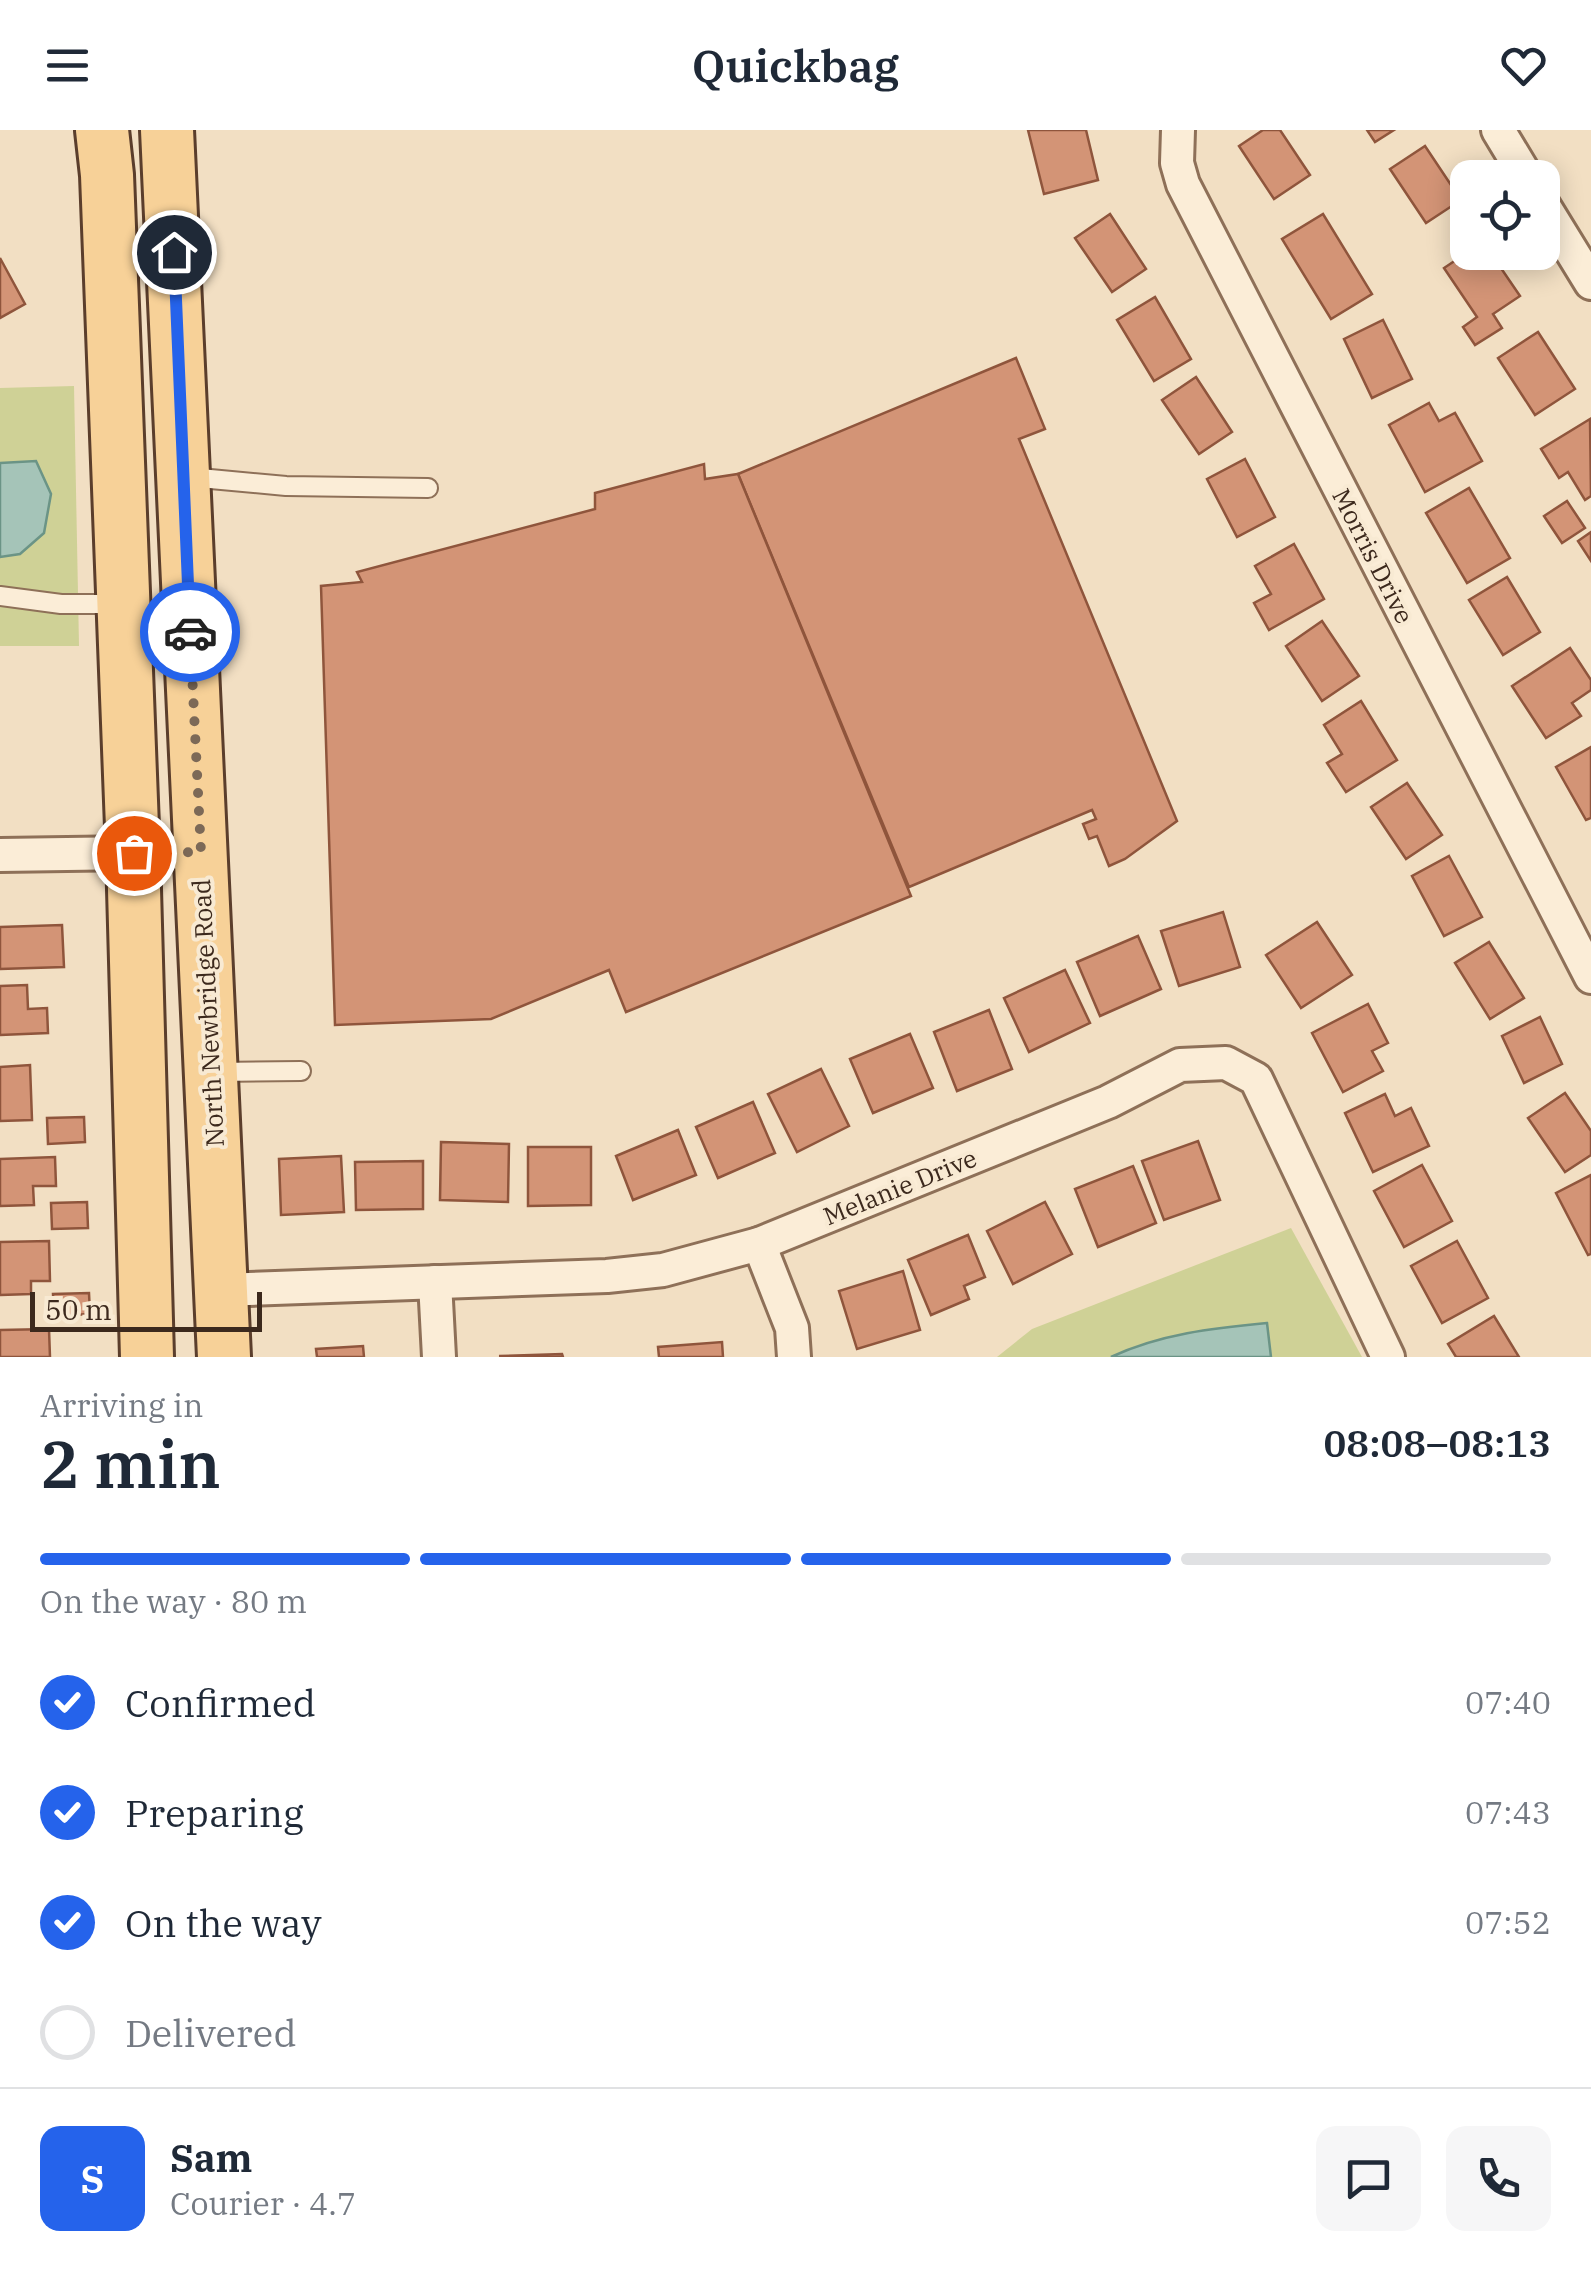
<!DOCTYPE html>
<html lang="en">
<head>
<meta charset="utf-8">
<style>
	:root { --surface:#fff; --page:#f6f6f7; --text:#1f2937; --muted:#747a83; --line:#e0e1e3; --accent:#2563eb }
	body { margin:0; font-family:"IBM Plex Serif",serif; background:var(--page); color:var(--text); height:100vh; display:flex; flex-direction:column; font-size:38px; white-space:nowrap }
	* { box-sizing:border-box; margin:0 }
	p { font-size:32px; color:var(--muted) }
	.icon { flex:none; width:55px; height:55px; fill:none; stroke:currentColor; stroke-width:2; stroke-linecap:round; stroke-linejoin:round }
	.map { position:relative; height:1227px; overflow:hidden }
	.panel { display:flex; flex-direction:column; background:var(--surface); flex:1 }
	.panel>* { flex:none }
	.buttons { position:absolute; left:1450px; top:30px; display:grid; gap:20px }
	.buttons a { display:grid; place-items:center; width:110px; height:110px; border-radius:20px; background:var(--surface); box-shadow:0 5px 25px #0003; font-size:50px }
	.scale { position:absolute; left:30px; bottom:25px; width:232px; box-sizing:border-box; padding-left:10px; border:5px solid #3c291d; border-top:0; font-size:28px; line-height:35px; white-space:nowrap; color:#3c291d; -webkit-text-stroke:8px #f8ead3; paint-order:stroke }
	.pin { position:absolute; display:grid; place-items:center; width:85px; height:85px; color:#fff; margin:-42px; border:5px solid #fff; border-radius:50%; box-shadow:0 2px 10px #0007 }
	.courier { position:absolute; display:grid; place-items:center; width:100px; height:100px; margin:-50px; border:8px solid #2563eb; border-radius:50%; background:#fff; color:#222; box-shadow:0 2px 12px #0007 }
	.summary em { font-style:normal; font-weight:600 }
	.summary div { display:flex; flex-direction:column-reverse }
	.summary { display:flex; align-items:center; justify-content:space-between; height:170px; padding:0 40px }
	h1 { font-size:65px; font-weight:600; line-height:75px }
	.bar { display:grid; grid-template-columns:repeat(4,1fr); gap:15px 10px; align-content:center; height:120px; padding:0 40px }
	.bar i { height:12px; border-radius:8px; background:var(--line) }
	.bar .on { background:var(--accent) }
	.bar p { grid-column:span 4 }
	.line { display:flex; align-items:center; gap:25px; padding:0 40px; border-top:2px solid var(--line) }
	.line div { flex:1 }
	.round { display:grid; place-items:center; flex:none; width:105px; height:105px; border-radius:20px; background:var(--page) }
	ol { padding:0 40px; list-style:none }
	li { display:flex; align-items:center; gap:30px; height:110px }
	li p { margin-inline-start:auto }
	li .icon { padding:10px; border-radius:50%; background:var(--accent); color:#fff; stroke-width:4 }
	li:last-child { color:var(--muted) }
	li i { width:55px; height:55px; border:5px solid var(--line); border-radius:50% }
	header { display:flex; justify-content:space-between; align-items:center; height:130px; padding:0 40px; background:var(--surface); font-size:45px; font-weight:600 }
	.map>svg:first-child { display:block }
	.green { fill:#cfd196 }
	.water { fill:#a5c4b8; stroke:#6b9486; stroke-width:2.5 }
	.building { fill:#d39476; stroke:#8f553c; stroke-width:2.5 }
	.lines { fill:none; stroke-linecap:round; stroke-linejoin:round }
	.service-casing { stroke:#8e7058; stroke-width:22 }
	.minor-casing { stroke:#8e7058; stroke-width:38 }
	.primary-casing { stroke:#5b3e2c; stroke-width:58 }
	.service { stroke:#fbedd7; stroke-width:18 }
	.minor { stroke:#fbedd7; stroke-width:32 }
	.primary { stroke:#f7d198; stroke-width:52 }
	.done { stroke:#7c6957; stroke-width:10; stroke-dasharray:0 18 }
	.route { stroke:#2563eb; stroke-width:12 }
	.labels { text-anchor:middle; stroke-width:8; stroke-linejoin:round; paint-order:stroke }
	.street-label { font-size:25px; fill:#3c291d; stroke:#f8ead3 }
</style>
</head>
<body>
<header><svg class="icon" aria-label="menu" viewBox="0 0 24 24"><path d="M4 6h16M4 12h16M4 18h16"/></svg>Quickbag<svg class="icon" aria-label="heart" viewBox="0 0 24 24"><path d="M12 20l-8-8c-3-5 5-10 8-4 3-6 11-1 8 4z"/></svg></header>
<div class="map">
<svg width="1591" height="1227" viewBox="0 0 1591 1227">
	<rect width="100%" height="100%" fill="#f2dfc3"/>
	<g class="green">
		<polygon points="74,256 79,516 0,516 0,258"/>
		<polygon points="1291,1098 1362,1227 997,1227 1032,1199"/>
	</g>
	<g class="water">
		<polygon points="36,331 51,364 44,403 20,424 0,427 0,333"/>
		<path d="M1267 1193 1271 1227H1111C1160 1204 1213 1198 1267 1193Z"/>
	</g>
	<g class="building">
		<polygon points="1028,0 1086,0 1098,50 1044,64"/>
		<polygon points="1263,0 1280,0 1310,45 1274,69 1239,16"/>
		<polygon points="1367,0 1394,0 1375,12"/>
		<polygon points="1425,16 1461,70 1426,93 1390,39"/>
		<polygon points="1110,84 1146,139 1112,162 1075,108"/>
		<polygon points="1323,84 1372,164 1331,189 1282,109"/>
		<polygon points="1468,122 1490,122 1520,166 1493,184 1502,198 1475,215 1463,197 1477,187 1444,138"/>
		<polygon points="0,128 25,174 0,188"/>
		<polygon points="1155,167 1191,229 1154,251 1117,190"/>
		<polygon points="1383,190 1412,249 1372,268 1344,209"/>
		<polygon points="1538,202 1575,259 1535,285 1498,228"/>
		<polygon points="1016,228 1045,299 1019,309 1177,691 1125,729 1109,736 1097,706 1089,709 1083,694 1096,689 1092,680 909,757 738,344"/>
		<polygon points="1196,247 1232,302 1199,324 1162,270"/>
		<polygon points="1429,273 1439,291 1455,283 1482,331 1425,362 1389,295"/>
		<polygon points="1590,289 1591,366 1585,370 1568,342 1559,348 1541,319"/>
		<polygon points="1245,329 1275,387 1237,407 1207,349"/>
		<polygon points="704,334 705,349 738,344 911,766 626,882 609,840 491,889 335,895 321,456 362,452 357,442 595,379 595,363"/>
		<polygon points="1469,358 1510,428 1467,453 1426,383"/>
		<polygon points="1567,371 1585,398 1562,413 1544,386"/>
		<polygon points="1591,402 1591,431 1578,411"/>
		<polygon points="1294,414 1324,469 1269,500 1254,473 1271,464 1255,436"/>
		<polygon points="1507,447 1540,502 1503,525 1469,470"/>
		<polygon points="1322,491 1359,546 1322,571 1286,516"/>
		<polygon points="1570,518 1591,550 1591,560 1572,573 1581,586 1546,608 1512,556"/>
		<polygon points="1361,571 1397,630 1346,662 1327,633 1342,624 1324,595"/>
		<polygon points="1591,617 1591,688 1586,690 1556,637"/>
		<polygon points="1407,653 1442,705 1406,729 1371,677"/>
		<polygon points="1449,726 1482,787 1444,806 1412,746"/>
		<polygon points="1223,782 1240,837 1179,856 1161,801"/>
		<polygon points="1317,792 1352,845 1301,878 1266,825"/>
		<polygon points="62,795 64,837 0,839 0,797"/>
		<polygon points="1138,806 1161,859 1100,886 1077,832"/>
		<polygon points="1489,812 1524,868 1490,889 1455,833"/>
		<polygon points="1065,840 1090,893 1029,922 1004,868"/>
		<polygon points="27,855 28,879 47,878 48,903 0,905 0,856"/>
		<polygon points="1368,874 1388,913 1372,921 1383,941 1343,962 1312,903"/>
		<polygon points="989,880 1012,939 957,961 934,902"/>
		<polygon points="1540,887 1562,934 1524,953 1502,906"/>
		<polygon points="910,904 933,958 873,983 850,929"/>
		<polygon points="30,935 32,990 0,991 0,937"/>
		<polygon points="821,939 849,996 797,1022 768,964"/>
		<polygon points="1565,963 1591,1001 1591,1025 1565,1042 1528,988"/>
		<polygon points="1385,964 1395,986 1411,978 1429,1016 1373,1042 1345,983"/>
		<polygon points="753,972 775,1023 718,1048 696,997"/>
		<polygon points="84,987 85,1012 48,1014 47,988"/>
		<polygon points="678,1000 696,1045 633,1070 616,1026"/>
		<polygon points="1198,1011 1220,1070 1164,1090 1142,1031"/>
		<polygon points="441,1012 509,1014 508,1072 440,1070"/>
		<polygon points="528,1017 591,1017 591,1075 528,1076"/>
		<polygon points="341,1026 344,1082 281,1085 279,1029"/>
		<polygon points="55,1027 56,1056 33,1056 34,1075 0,1076 0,1029"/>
		<polygon points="423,1031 423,1079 356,1080 355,1032"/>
		<polygon points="1422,1035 1452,1091 1404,1117 1374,1061"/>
		<polygon points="1133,1036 1156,1093 1098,1117 1075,1059"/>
		<polygon points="1591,1045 1591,1124 1588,1125 1556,1063"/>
		<polygon points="87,1072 88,1098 52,1099 51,1073"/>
		<polygon points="1045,1072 1072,1124 1013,1154 987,1101"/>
		<polygon points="968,1105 985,1147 964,1156 969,1169 931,1185 908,1130"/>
		<polygon points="49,1111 50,1151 31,1151 31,1164 0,1165 0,1112"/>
		<polygon points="1457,1111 1488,1168 1442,1193 1411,1136"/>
		<polygon points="903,1141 920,1200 857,1219 839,1161"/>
		<polygon points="89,1163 90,1184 54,1186 53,1164"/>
		<polygon points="1494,1186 1519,1227 1456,1227 1448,1214"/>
		<polygon points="49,1199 50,1227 0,1227 0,1200"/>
		<polygon points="722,1212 723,1227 659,1227 658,1217"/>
		<polygon points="363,1216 364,1227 317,1227 316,1219"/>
		<polygon points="562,1224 563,1227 499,1226"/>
	</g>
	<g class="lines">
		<g class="service-casing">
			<g id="service">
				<polyline points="189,347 286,356 428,358"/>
				<polyline points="0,466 61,474 119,474"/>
				<polyline points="217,942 301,941"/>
			</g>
		</g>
		<g class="minor-casing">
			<g id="minor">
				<polyline points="1178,0 1177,33 1183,54 1591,847"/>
				<polyline points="1498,0 1527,48"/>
				<polyline points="1542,73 1591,153"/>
				<polyline points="0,725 201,722"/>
				<polyline points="759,1114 792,1198 794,1227"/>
				<polyline points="435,1152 439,1227"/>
				<polyline points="221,1160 607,1146 663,1140 759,1114 1108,972 1180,935 1226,933 1256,949 1388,1227"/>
			</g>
		</g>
		<g class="primary-casing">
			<g id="primary">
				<polyline points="102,0 107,45 133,723 147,1227"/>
				<polyline points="167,0 224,1227"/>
			</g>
		</g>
		<use href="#service" class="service"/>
		<use href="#minor" class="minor"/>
		<use href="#primary" class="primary"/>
	</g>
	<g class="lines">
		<polyline class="done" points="134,723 201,722 190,502"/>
		<polyline class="route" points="174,122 190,502"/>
	</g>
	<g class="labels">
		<g class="street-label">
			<text transform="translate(1373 426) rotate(63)" y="9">Morris Drive</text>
			<text transform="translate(208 883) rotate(-93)" y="9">North Newbridge Road</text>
			<text transform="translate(900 1057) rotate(-22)" y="9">Melanie Drive</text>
		</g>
	</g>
</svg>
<div class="buttons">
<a><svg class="icon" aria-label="locate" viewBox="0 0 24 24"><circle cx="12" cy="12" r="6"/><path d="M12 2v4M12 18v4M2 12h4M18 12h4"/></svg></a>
</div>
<div class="scale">50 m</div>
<div class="pin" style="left:134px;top:723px;background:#ea580c"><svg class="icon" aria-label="bag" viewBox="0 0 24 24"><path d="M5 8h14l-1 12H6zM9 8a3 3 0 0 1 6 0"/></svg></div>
<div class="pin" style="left:174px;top:122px;background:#1f2937"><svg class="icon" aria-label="home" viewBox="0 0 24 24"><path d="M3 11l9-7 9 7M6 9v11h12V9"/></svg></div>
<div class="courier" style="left:190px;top:502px"><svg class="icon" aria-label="car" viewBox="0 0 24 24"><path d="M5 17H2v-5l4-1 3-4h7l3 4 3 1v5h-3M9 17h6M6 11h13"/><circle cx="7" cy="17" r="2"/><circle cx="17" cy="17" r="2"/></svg></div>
</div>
<section class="panel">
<div class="summary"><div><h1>2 min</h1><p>Arriving in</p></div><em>08:08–08:13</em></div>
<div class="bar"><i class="on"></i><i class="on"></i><i class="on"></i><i></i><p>On the way · 80 m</p></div>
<ol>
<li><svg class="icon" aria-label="check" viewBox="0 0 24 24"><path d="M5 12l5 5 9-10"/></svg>Confirmed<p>07:40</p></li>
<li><svg class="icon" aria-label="check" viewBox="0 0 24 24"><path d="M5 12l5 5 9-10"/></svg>Preparing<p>07:43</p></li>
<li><svg class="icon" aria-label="check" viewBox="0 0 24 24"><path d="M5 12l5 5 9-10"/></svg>On the way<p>07:52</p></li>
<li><i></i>Delivered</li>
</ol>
<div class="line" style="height:180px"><b class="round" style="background:var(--accent);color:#fff">S</b><div><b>Sam</b><p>Courier · 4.7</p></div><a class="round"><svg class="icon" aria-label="chat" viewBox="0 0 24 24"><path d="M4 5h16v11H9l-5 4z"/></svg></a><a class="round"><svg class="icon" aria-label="phone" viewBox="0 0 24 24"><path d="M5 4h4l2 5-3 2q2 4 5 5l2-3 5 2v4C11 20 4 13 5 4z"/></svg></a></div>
</section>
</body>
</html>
